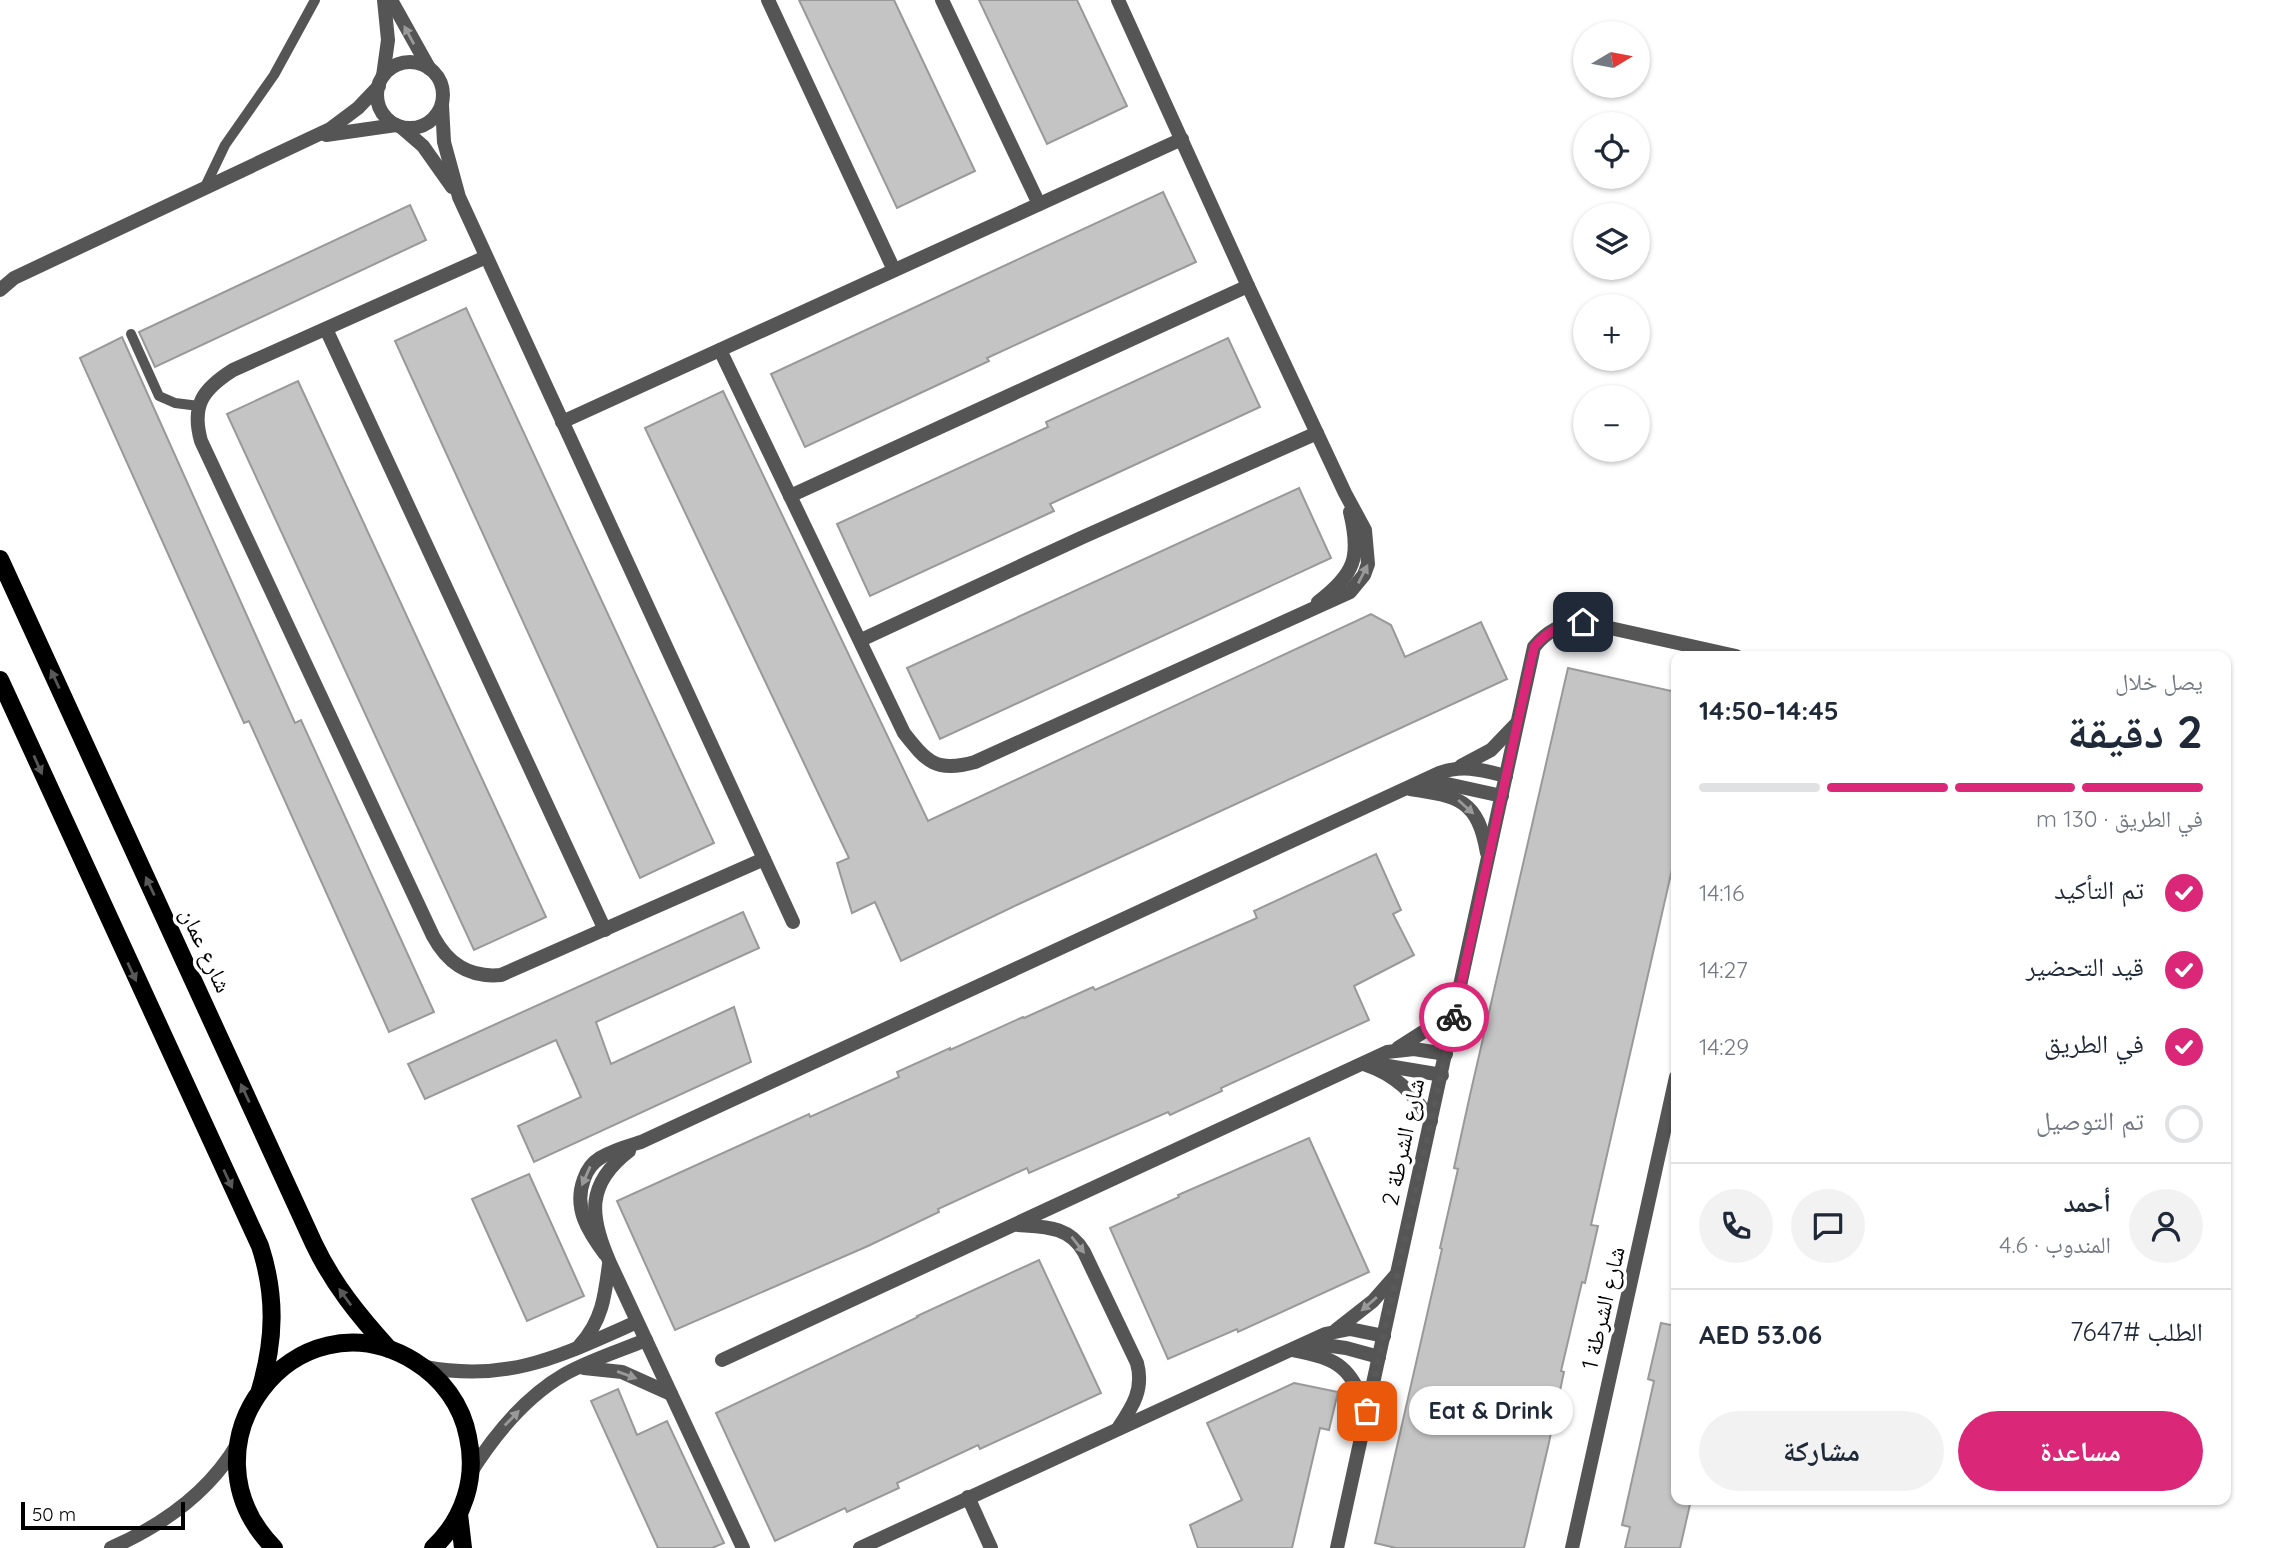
<!DOCTYPE html>
<html lang="ar">
<head>
<meta charset="utf-8">
<style>
	:root { --surface:#fff; --page:#f2f2f3; --text:#1f2937; --muted:#747a83; --line:#e0e1e3; --accent:#db2777 }
	body { margin:0; font-family:Quicksand,"Noto Naskh Arabic",sans-serif; background:var(--page); color:var(--text); direction:rtl; height:100vh; display:flex; flex-direction:column; font-size:26px; white-space:nowrap }
	* { box-sizing:border-box; margin:0 }
	p { font-size:23px; color:var(--muted) }
	.icon { flex:none; width:38px; height:38px; fill:none; stroke:currentColor; stroke-width:2; stroke-linecap:round; stroke-linejoin:round }
	.map { position:relative; flex:1; overflow:hidden; direction:ltr }
	.panel { position:absolute; left:1671px; top:651px; width:560px; height:854px; display:flex; flex-direction:column; background:var(--surface); border-radius:14px; box-shadow:0 2px 5px #0004; direction:rtl }
	.panel>* { flex:none }
	.needle { width:46px; rotate:80deg }
	.controls { position:absolute; left:1573px; top:21px; display:grid; gap:14px }
	.controls a { display:grid; place-items:center; width:77px; height:77px; border-radius:50%; background:var(--surface); box-shadow:0 2px 5px #0004; font-size:35px }
	.scale { position:absolute; left:21px; bottom:18px; width:164px; box-sizing:border-box; padding-left:7px; border:4px solid #000; border-top:0; font-size:19px; line-height:24px; white-space:nowrap; color:#000; -webkit-text-stroke:5px #fff; paint-order:stroke }
	.pin { position:absolute; display:grid; place-items:center; width:60px; height:60px; color:#fff; margin:-30px; border-radius:14px; box-shadow:0 4px 10px #0006 }
	.courier { position:absolute; display:grid; place-items:center; width:70px; height:70px; margin:-35px; border:5px solid #db2777; border-radius:50%; background:#fff; color:#222; box-shadow:0 2px 9px #0007 }
	.bubble { position:absolute; height:49px; border-radius:24px; background:var(--surface); box-shadow:0 2px 5px #0004; font-size:23px; font-weight:800; line-height:49px; text-align:center; direction:rtl }
	.head em { font-style:normal; font-weight:800 }
	.head div { display:flex; flex-direction:column-reverse }
	.head { display:flex; align-items:center; justify-content:space-between; height:119px; padding:0 28px }
	h1 { font-size:46px; font-weight:800; line-height:52px }
	.bar { display:grid; grid-template-columns:repeat(4,1fr); gap:10px 7px; align-content:center; height:84px; padding:0 28px }
	.bar i { height:9px; border-radius:5px; background:var(--line) }
	.bar .on { background:var(--accent) }
	.bar p { grid-column:span 4 }
	.line { display:flex; align-items:center; gap:18px; padding:0 28px; border-top:2px solid var(--line) }
	.line div { flex:1 }
	.round { display:grid; place-items:center; flex:none; width:74px; height:74px; border-radius:37px; background:var(--page) }
	ol { padding:0 28px; list-style:none }
	li { display:flex; align-items:center; gap:21px; height:77px }
	li p { margin-inline-start:auto }
	li .icon { padding:7px; border-radius:50%; background:var(--accent); color:#fff; stroke-width:4 }
	li:last-child { color:var(--muted) }
	li i { width:38px; height:38px; border:4px solid var(--line); border-radius:50% }
	.action { display:flex; gap:14px; margin-top:auto; padding:14px 28px }
	.action a { flex:1; height:80px; border-radius:42px; background:var(--accent); color:#fff; font-size:28px; font-weight:800; line-height:80px; text-align:center }
	.action a+a { background:var(--page); color:var(--text) }
	.map>svg:first-child { display:block }
	.building { fill:#c4c4c4; stroke:#999; stroke-width:2 }
	.lines { fill:none; stroke-linecap:round; stroke-linejoin:round }
	.service { stroke:#555; stroke-width:10 }
	.minor { stroke:#555; stroke-width:14 }
	.tertiary { stroke:#555; stroke-width:14 }
	.primary { stroke:#000; stroke-width:18 }
	.oneway { fill:#999 }
	.oneway2 { fill:#595959 }
	.done { stroke:#595959; stroke-width:7; stroke-dasharray:0 12.6 }
	.route { stroke:#db2777; stroke-width:9 }
	.labels { text-anchor:middle; stroke-width:7; stroke-linejoin:round; paint-order:stroke }
	.street-label { font-size:23px; fill:#000; stroke:#fff }
</style>
</head>
<body>
<div class="map">
<svg width="2274" height="1548" viewBox="0 0 2274 1548">
	<rect width="100%" height="100%" fill="#fff"/>
	<g class="building">
		<polygon points="799,0 894,0 975,171 897,208"/>
		<polygon points="979,0 1077,0 1127,106 1047,144"/>
		<polygon points="1163,192 1196,262 987,358 989,361 805,447 771,374"/>
		<polygon points="410,205 426,240 155,367 139,332"/>
		<polygon points="466,308 714,843 640,878 395,341"/>
		<polygon points="122,337 295,723 301,720 434,1012 389,1032 249,721 244,723 80,358"/>
		<polygon points="1228,338 1260,407 1050,504 1054,511 870,596 837,524 1048,427 1046,422"/>
		<polygon points="298,381 546,917 474,950 227,414"/>
		<polygon points="723,391 928,821 1371,614 1391,625 1405,657 1481,622 1507,679 1021,903 901,961 875,902 852,913 837,863 849,858 645,428"/>
		<polygon points="1299,488 1331,558 940,739 907,668"/>
		<polygon points="1568,668 1676,692 1676,852 1591,1225 1598,1226 1585,1283 1582,1282 1561,1371 1564,1372 1548,1447 1524,1548 1396,1548 1375,1543 1442,1249 1440,1248 1458,1169 1454,1168 1470,1095"/>
		<polygon points="1376,854 1401,910 1393,914 1414,955 1354,986 1369,1020 1221,1088 1222,1091 1170,1115 1168,1112 1029,1173 1027,1168 938,1209 939,1212 868,1246 675,1330 617,1201 809,1114 810,1117 899,1077 897,1072 950,1048 950,1050 1023,1017 1024,1018 1093,987 1095,990 1257,918 1254,911"/>
		<polygon points="743,912 759,948 596,1022 611,1064 734,1007 751,1062 534,1162 518,1126 581,1097 556,1040 425,1099 408,1064"/>
		<polygon points="1309,1138 1369,1272 1238,1332 1237,1329 1168,1359 1110,1228 1179,1197 1178,1195"/>
		<polygon points="529,1174 584,1296 527,1321 472,1199"/>
		<polygon points="1039,1260 1101,1393 980,1449 978,1445 897,1483 899,1488 847,1512 845,1508 775,1541 716,1413 918,1317 917,1316"/>
		<polygon points="1661,1323 1676,1326 1676,1500 1691,1500 1680,1548 1625,1548 1630,1527 1622,1525 1654,1381 1648,1379"/>
		<polygon points="1294,1383 1338,1392 1329,1430 1320,1428 1292,1548 1198,1548 1190,1525 1242,1500 1207,1423"/>
		<polygon points="618,1389 637,1435 667,1421 724,1543 712,1548 658,1548 591,1401"/>
	</g>
	<g class="lines">
		<g class="service">
			<polyline points="204,189 225,145 274,75 315,0"/>
			<polyline points="131,334 159,396 175,403 199,406"/>
		</g>
		<g class="minor">
			<polyline points="391,0 429,68"/>
			<polyline points="768,0 894,270"/>
			<polyline points="942,0 1039,204"/>
			<circle cx="410" cy="95" r="33"/>
			<polyline points="383,76 388,40 384,0"/>
			<polyline points="442,105 444,142 459,197 793,922"/>
			<polyline points="401,127 423,146 452,187"/>
			<polyline points="326,135 396,125"/>
			<path d="M486 257 233 370C203 389 191 405 201 441L433 936C448 964 469 978 501 975L764 859"/>
			<polyline points="0,290 14,278 330,129 358,108 379,86"/>
			<polyline points="326,329 605,930"/>
			<path d="M720 350 904 733C927 762 936 773 975 762L1350 592 1364 575 1368 564 1365 530 1345 493 1248 286 1118 0"/>
			<polyline points="562,422 1182,139"/>
			<polyline points="790,496 1248,286"/>
			<path d="M1318 602C1355 574 1361 557 1350 512"/>
			<polyline points="861,640 1083,537 1317,433"/>
			<polyline points="1461,766 1491,750 1516,724"/>
			<polyline points="1429,780 1502,796"/>
			<path d="M1410 789C1459 796 1478 800 1487 853"/>
			<polyline points="1398,1048 1434,1025 1457,1003"/>
			<path d="M1364 1064C1397 1075 1413 1093 1431 1121"/>
			<polyline points="1376,1064 1442,1075"/>
			<path d="M629 1151C586 1184 589 1216 610 1263L743 1548"/>
			<path d="M1018 1225C1045 1227 1069 1226 1084 1252L1137 1363C1144 1389 1133 1406 1119 1427"/>
			<path d="M605 1254C588 1231 573 1208 584 1179 587 1170 592 1163 600 1158 613 1150 628 1146 641 1142L1439 773C1463 764 1482 770 1506 776"/>
			<polyline points="1336,1330 1373,1301 1395,1276"/>
			<polyline points="1310,1343 1346,1348 1379,1357"/>
			<path d="M580 1345C602 1321 605 1296 609 1264"/>
			<path d="M1293 1350C1340 1359 1350 1367 1367 1411"/>
			<polyline points="722,1360 1387,1052 1414,1049 1446,1054"/>
			<path d="M425 1367C510 1383 562 1355 637 1322"/>
			<polyline points="584,1368 622,1372 671,1394"/>
			<path d="M471 1472C495 1434 525 1397 565 1374 590 1360 619 1351 646 1340"/>
			<polyline points="968,1497 991,1548"/>
			<polyline points="860,1548 1325,1334 1350,1329 1384,1336"/>
			<path d="M1337 1548 1534 647C1547 631 1562 623 1583 622L1736 656"/>
			<polyline points="1572,1548 1676,1077"/>
		</g>
		<path class="tertiary" d="M111 1548C163 1525 209 1493 238 1443"/>
		<g class="primary">
			<path d="M0 559 314 1244C333 1284 359 1316 389 1349"/>
			<path d="M0 680 260 1246C276 1295 275 1340 260 1390"/>
			<polyline points="459,1514 463,1548"/>
			<path d="M274 1548C174 1446 295 1289 414 1361 442 1378 462 1405 468 1437 477 1478 464 1519 433 1548"/>
		</g>
	</g>
	<defs><path id="oneway-solid" d="M-6-.8H1V-3.2L6.5 0L1 3.2V.8H-6Z" transform="scale(1.75)"/></defs>
	<g class="oneway">
		<use href="#oneway-solid" transform="translate(409 35) rotate(-118)"/>
		<use href="#oneway-solid" transform="translate(1363 574) rotate(-63)"/>
		<use href="#oneway-solid" transform="translate(1466 807) rotate(42)"/>
		<use href="#oneway-solid" transform="translate(586 1176) rotate(114)"/>
		<use href="#oneway-solid" transform="translate(1078 1245) rotate(52)"/>
		<use href="#oneway-solid" transform="translate(1369 1304) rotate(139)"/>
		<use href="#oneway-solid" transform="translate(627 1375) rotate(20)"/>
		<use href="#oneway-solid" transform="translate(512 1418) rotate(-46)"/>
	</g>
	<g class="oneway2">
		<use href="#oneway-solid" transform="translate(55 679) rotate(-115)"/>
		<use href="#oneway-solid" transform="translate(38 765) rotate(66)"/>
		<use href="#oneway-solid" transform="translate(150 886) rotate(-115)"/>
		<use href="#oneway-solid" transform="translate(132 972) rotate(65)"/>
		<use href="#oneway-solid" transform="translate(245 1093) rotate(-115)"/>
		<use href="#oneway-solid" transform="translate(228 1179) rotate(65)"/>
		<use href="#oneway-solid" transform="translate(345 1297) rotate(-126)"/>
	</g>
	<g class="lines">
		<polyline class="done" points="1367,1411 1454,1017"/>
		<path class="route" d="M1454 1017 1534 647C1547 631 1562 623 1583 622"/>
	</g>
	<g class="labels">
		<g class="street-label">
			<text transform="translate(206 950) rotate(65)" y="8">شارع عمان</text>
			<text transform="translate(1403 1142) rotate(-78)" y="8">شارع الشرطة 2</text>
			<text transform="translate(1603 1308) rotate(-77)" y="8">شارع الشرطة 1</text>
		</g>
	</g>
</svg>
<div class="controls">
<a><svg class="needle" viewBox="-14 -14 28 28"><path d="M0-13l5 13h-10z" fill="#e53935"/><path d="M0 13l5-13h-10z" fill="#747a83"/></svg></a>
<a><svg class="icon" aria-label="locate" viewBox="0 0 24 24"><circle cx="12" cy="12" r="6"/><path d="M12 2v4M12 18v4M2 12h4M18 12h4"/></svg></a>
<a><svg class="icon" aria-label="layers" viewBox="0 0 24 24"><path d="M12 4l9 5-9 5-9-5zM3 14l9 5 9-5"/></svg></a>
<a>+</a>
<a>−</a>
</div>
<div class="scale">50 m</div>
<div class="pin" style="left:1367px;top:1411px;background:#ea580c"><svg class="icon" aria-label="bag" viewBox="0 0 24 24"><path d="M5 8h14l-1 12H6zM9 8a3 3 0 0 1 6 0"/></svg></div>
<div class="pin" style="left:1583px;top:622px;background:#1f2937"><svg class="icon" aria-label="home" viewBox="0 0 24 24"><path d="M3 11l9-7 9 7M6 9v11h12V9"/></svg></div>
<div class="courier" style="left:1454px;top:1017px"><svg class="icon" aria-label="bike" viewBox="0 0 24 24"><circle cx="6" cy="16" r="4"/><circle cx="18" cy="16" r="4"/><path d="M6 16l4-8h5l3 8M10 8l3 8H6M13 5h3"/></svg></div>
<div class="bubble" style="left:1409px;top:1386px;width:164px">Eat &amp; Drink</div>
<section class="panel">
<div class="head"><div><h1>2 دقيقة</h1><p>يصل خلال</p></div><em>14:45–14:50</em></div>
<div class="bar"><i class="on"></i><i class="on"></i><i class="on"></i><i></i><p>في الطريق · 130 m</p></div>
<ol>
<li><svg class="icon" aria-label="check" viewBox="0 0 24 24"><path d="M5 12l5 5 9-10"/></svg>تم التأكيد<p>14:16</p></li>
<li><svg class="icon" aria-label="check" viewBox="0 0 24 24"><path d="M5 12l5 5 9-10"/></svg>قيد التحضير<p>14:27</p></li>
<li><svg class="icon" aria-label="check" viewBox="0 0 24 24"><path d="M5 12l5 5 9-10"/></svg>في الطريق<p>14:29</p></li>
<li><i></i>تم التوصيل</li>
</ol>
<div class="line" style="height:126px"><a class="round"><svg class="icon" aria-label="person" viewBox="0 0 24 24"><circle cx="12" cy="8" r="4"/><path d="M4 21q1-7 8-7t8 7"/></svg></a><div><b>أحمد</b><p>المندوب · 4.6</p></div><a class="round"><svg class="icon" aria-label="chat" viewBox="0 0 24 24"><path d="M4 5h16v11H9l-5 4z"/></svg></a><a class="round"><svg class="icon" aria-label="phone" viewBox="0 0 24 24"><path d="M5 4h4l2 5-3 2q2 4 5 5l2-3 5 2v4C11 20 4 13 5 4z"/></svg></a></div>
<div class="line" style="height:91px"><div>الطلب #7647</div><b>AED 53.06</b></div>
<div class="action"><a>مساعدة</a><a>مشاركة</a></div>
</section>
</div>
</body>
</html>
